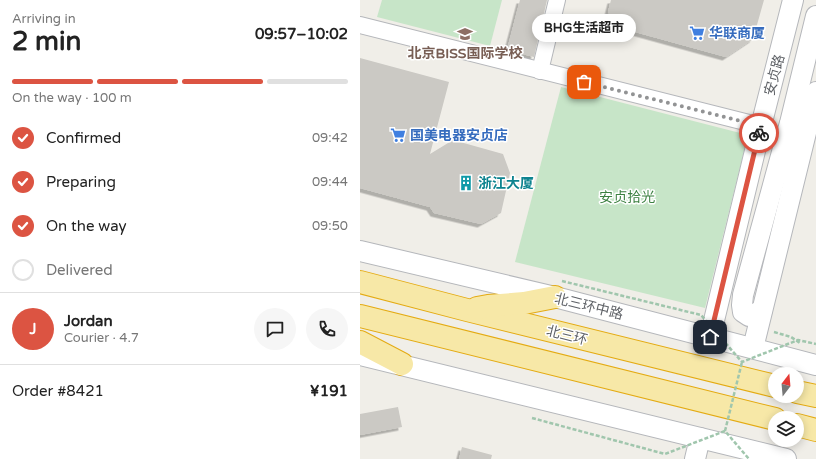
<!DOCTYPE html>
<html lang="en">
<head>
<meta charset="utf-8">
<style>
	:root { --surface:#fff; --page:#f6f6f6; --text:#222; --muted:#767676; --line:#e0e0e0; --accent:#dc5442 }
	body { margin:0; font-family:"Varela Round","Noto Sans SC",sans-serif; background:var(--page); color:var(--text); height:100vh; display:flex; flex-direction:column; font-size:15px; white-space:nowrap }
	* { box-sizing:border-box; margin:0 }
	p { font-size:13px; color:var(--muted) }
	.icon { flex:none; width:22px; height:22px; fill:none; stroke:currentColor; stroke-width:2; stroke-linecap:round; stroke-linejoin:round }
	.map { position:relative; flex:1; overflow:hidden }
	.side { display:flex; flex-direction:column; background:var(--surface); width:360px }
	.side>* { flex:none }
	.needle { width:26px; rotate:16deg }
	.buttons { position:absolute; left:408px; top:367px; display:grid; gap:8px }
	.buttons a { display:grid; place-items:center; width:36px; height:36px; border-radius:50%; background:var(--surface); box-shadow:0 2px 10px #0003; font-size:20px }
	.pin { position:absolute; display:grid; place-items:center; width:34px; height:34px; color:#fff; margin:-17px; border-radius:8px; box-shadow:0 2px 6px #0006 }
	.courier { position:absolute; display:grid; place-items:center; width:40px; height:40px; margin:-20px; border:3px solid #dc5442; border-radius:50%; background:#fff; color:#222; box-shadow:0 1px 5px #0007 }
	.bubble { position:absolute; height:28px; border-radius:14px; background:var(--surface); box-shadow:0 2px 10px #0003; font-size:13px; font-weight:700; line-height:28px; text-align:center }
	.summary em { font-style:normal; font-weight:700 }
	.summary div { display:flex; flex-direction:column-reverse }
	.summary { display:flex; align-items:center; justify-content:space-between; height:68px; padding:0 12px }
	h1 { font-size:26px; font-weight:700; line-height:30px }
	.bar { display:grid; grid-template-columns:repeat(4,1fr); gap:6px 4px; align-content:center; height:48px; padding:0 12px }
	.bar i { height:5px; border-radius:3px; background:var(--line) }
	.bar .on { background:var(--accent) }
	.bar p { grid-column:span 4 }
	.line { display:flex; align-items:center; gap:10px; padding:0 12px; border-top:1px solid var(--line) }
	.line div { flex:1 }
	.round { display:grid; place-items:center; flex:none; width:42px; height:42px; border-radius:21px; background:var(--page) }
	ol { padding:0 12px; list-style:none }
	li { display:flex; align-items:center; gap:12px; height:44px }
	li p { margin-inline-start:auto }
	li .icon { padding:4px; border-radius:50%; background:var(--accent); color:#fff; stroke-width:4 }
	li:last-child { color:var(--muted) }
	li i { width:22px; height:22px; border:2px solid var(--line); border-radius:50% }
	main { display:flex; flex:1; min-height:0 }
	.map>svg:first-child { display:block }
	.green { fill:#c7e5c8 }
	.building { fill:#cbc9c4; filter:url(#shadow) }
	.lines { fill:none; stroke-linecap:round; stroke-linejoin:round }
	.minor-casing { stroke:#b5b7bb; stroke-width:18 }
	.tertiary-casing { stroke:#b5b7bb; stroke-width:22 }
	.trunk-casing { stroke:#e4ab13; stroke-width:24 }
	.path { stroke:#a0c6ad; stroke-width:2.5; stroke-dasharray:4 2; stroke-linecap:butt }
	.minor { stroke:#fff; stroke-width:16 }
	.tertiary { stroke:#fff; stroke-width:20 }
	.trunk { stroke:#f7e8a7; stroke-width:22 }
	.path-bridge { stroke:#a0c6ad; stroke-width:2.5; stroke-dasharray:4 2; stroke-linecap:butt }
	.done { stroke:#929394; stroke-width:4; stroke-dasharray:0 7.2 }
	.route { stroke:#dc5442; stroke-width:5 }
	.labels { text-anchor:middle; stroke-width:3; stroke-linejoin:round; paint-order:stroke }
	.shop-label { font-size:14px; font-weight:bold; fill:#366cbe; stroke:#fff; text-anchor:start }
	.education-label { font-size:14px; font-weight:bold; fill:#785e54; stroke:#fff }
	.street-label { font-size:14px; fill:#5f6267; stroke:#fff }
	.culture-label { font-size:14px; font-weight:bold; fill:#0d838f; stroke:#fff; text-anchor:start }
	.park-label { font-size:14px; fill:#3c8041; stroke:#fff }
</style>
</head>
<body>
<main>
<section class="side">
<div class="summary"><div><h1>2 min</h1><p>Arriving in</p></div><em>09:57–10:02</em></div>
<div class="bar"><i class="on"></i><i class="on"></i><i class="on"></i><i></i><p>On the way · 100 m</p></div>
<ol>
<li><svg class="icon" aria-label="check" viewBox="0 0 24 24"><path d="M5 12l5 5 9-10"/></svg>Confirmed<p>09:42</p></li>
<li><svg class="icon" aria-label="check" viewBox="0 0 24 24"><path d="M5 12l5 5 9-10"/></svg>Preparing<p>09:44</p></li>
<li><svg class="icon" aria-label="check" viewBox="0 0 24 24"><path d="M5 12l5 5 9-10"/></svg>On the way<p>09:50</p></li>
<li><i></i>Delivered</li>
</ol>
<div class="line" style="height:72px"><b class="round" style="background:var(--accent);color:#fff">J</b><div><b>Jordan</b><p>Courier · 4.7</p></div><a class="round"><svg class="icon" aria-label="chat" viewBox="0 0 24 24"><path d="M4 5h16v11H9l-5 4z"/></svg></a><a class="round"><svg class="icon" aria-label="phone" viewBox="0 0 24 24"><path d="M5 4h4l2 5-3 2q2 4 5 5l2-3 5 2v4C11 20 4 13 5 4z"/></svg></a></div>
<div class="line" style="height:52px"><div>Order #8421</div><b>¥191</b></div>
</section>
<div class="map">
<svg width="456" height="459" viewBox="0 0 456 459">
	<defs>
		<filter id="shadow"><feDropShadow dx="-3.5" dy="3.5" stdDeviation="0" flood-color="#0004"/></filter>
	</defs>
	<rect width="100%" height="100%" fill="#f0eee8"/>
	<g class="green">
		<polygon points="22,0 142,0 130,46 17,17"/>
		<polygon points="201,87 388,135 345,308 155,262"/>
	</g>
	<g class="building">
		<polygon points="160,0 187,0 174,57 147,50"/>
		<polygon points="251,0 404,0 393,39 366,57 257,27 248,12"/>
		<polygon points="0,58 89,82 70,154 93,140 143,154 150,173 141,213 121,224 74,213 70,207 0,188"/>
		<polygon points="38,407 42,427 0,435 0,414"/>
		<polygon points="102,447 132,455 131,459 99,459"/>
	</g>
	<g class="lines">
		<g class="minor-casing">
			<g id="minor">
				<polyline points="0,25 401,126"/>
				<polyline points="180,71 197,0"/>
			</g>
		</g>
		<g class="tertiary-casing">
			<g id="tertiary">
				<polyline points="0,251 195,297 456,365"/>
				<polyline points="402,310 395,314 389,316 383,312 382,305 383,295 430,123 456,16"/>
				<polyline points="350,337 401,126 433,0"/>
				<polyline points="393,348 456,92"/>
				<polyline points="0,355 426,459"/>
				<polyline points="335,459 340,438"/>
			</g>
		</g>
		<g class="trunk-casing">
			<g id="trunk">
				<polyline points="0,282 107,310 415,386"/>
				<polyline points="117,308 128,306 164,303 195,297"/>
				<polyline points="0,316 415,419"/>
				<polyline points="0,342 42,364"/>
				<polyline points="437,392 456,396"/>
				<polyline points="437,425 456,430"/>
			</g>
		</g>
		<polyline class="path" points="414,332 431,337 440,343"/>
		<use href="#minor" class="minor"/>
		<use href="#tertiary" class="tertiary"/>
		<use href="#trunk" class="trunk"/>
		<g class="path-bridge">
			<polyline points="202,281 341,315 382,362 438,340 456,344"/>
			<polyline points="172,418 305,454 365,431 389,459"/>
			<polyline points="365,431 382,362"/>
		</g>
	</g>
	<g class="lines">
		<polyline class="done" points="224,82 401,126 399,133"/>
		<polyline class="route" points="350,337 399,133"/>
	</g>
	<defs>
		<g id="supermarket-bare" transform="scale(1.2)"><path d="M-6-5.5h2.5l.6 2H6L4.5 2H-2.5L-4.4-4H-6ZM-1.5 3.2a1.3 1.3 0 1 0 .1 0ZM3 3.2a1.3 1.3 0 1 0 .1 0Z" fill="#3f7fe0" stroke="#fff" stroke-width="2.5" paint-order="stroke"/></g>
		<g id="school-bare" transform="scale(1.2)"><path d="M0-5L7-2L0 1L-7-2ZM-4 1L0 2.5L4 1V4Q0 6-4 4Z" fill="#8d6e63" stroke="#fff" stroke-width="2.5" paint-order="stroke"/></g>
		<g id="building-bare" transform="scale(1.2)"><path d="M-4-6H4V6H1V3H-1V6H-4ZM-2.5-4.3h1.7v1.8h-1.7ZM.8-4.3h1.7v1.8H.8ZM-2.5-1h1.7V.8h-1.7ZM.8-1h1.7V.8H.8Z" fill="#0f9aa8" stroke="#fff" stroke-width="2.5" paint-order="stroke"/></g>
	</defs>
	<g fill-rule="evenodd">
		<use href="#supermarket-bare" x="337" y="33"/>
		<use href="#school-bare" x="105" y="34"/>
		<use href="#supermarket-bare" x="38" y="135"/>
		<use href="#building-bare" x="106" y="183"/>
	</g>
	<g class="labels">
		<g class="shop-label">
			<text x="349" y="38">华联商厦</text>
			<text x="50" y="140">国美电器安贞店</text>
		</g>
		<g class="education-label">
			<text x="105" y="58">北京BISS国际学校</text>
		</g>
		<g class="street-label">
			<text transform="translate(414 75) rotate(-75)" y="5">安贞路</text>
			<text transform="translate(229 306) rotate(14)" y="5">北三环中路</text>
			<text transform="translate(207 335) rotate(14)" y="5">北三环</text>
		</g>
		<g class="culture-label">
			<text x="118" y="188">浙江大厦</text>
		</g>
		<g class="park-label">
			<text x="267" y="202">安贞拾光</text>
		</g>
	</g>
</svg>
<div class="buttons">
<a><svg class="needle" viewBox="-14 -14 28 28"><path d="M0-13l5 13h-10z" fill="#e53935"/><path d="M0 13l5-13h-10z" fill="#767676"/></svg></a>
<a><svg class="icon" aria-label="layers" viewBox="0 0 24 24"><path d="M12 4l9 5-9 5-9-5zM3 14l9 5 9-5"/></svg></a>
</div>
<div class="pin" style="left:224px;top:82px;background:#ea580c"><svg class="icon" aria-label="bag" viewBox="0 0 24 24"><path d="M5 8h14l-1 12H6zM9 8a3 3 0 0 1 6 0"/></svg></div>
<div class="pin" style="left:350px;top:337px;background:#1f2937"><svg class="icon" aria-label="home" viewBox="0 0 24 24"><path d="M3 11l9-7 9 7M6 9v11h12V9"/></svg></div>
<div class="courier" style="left:399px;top:133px"><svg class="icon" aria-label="bike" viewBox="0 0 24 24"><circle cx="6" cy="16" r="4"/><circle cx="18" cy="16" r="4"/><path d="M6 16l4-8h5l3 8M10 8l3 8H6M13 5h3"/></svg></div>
<div class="bubble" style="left:172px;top:14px;width:104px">BHG生活超市</div>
</div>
</main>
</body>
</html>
